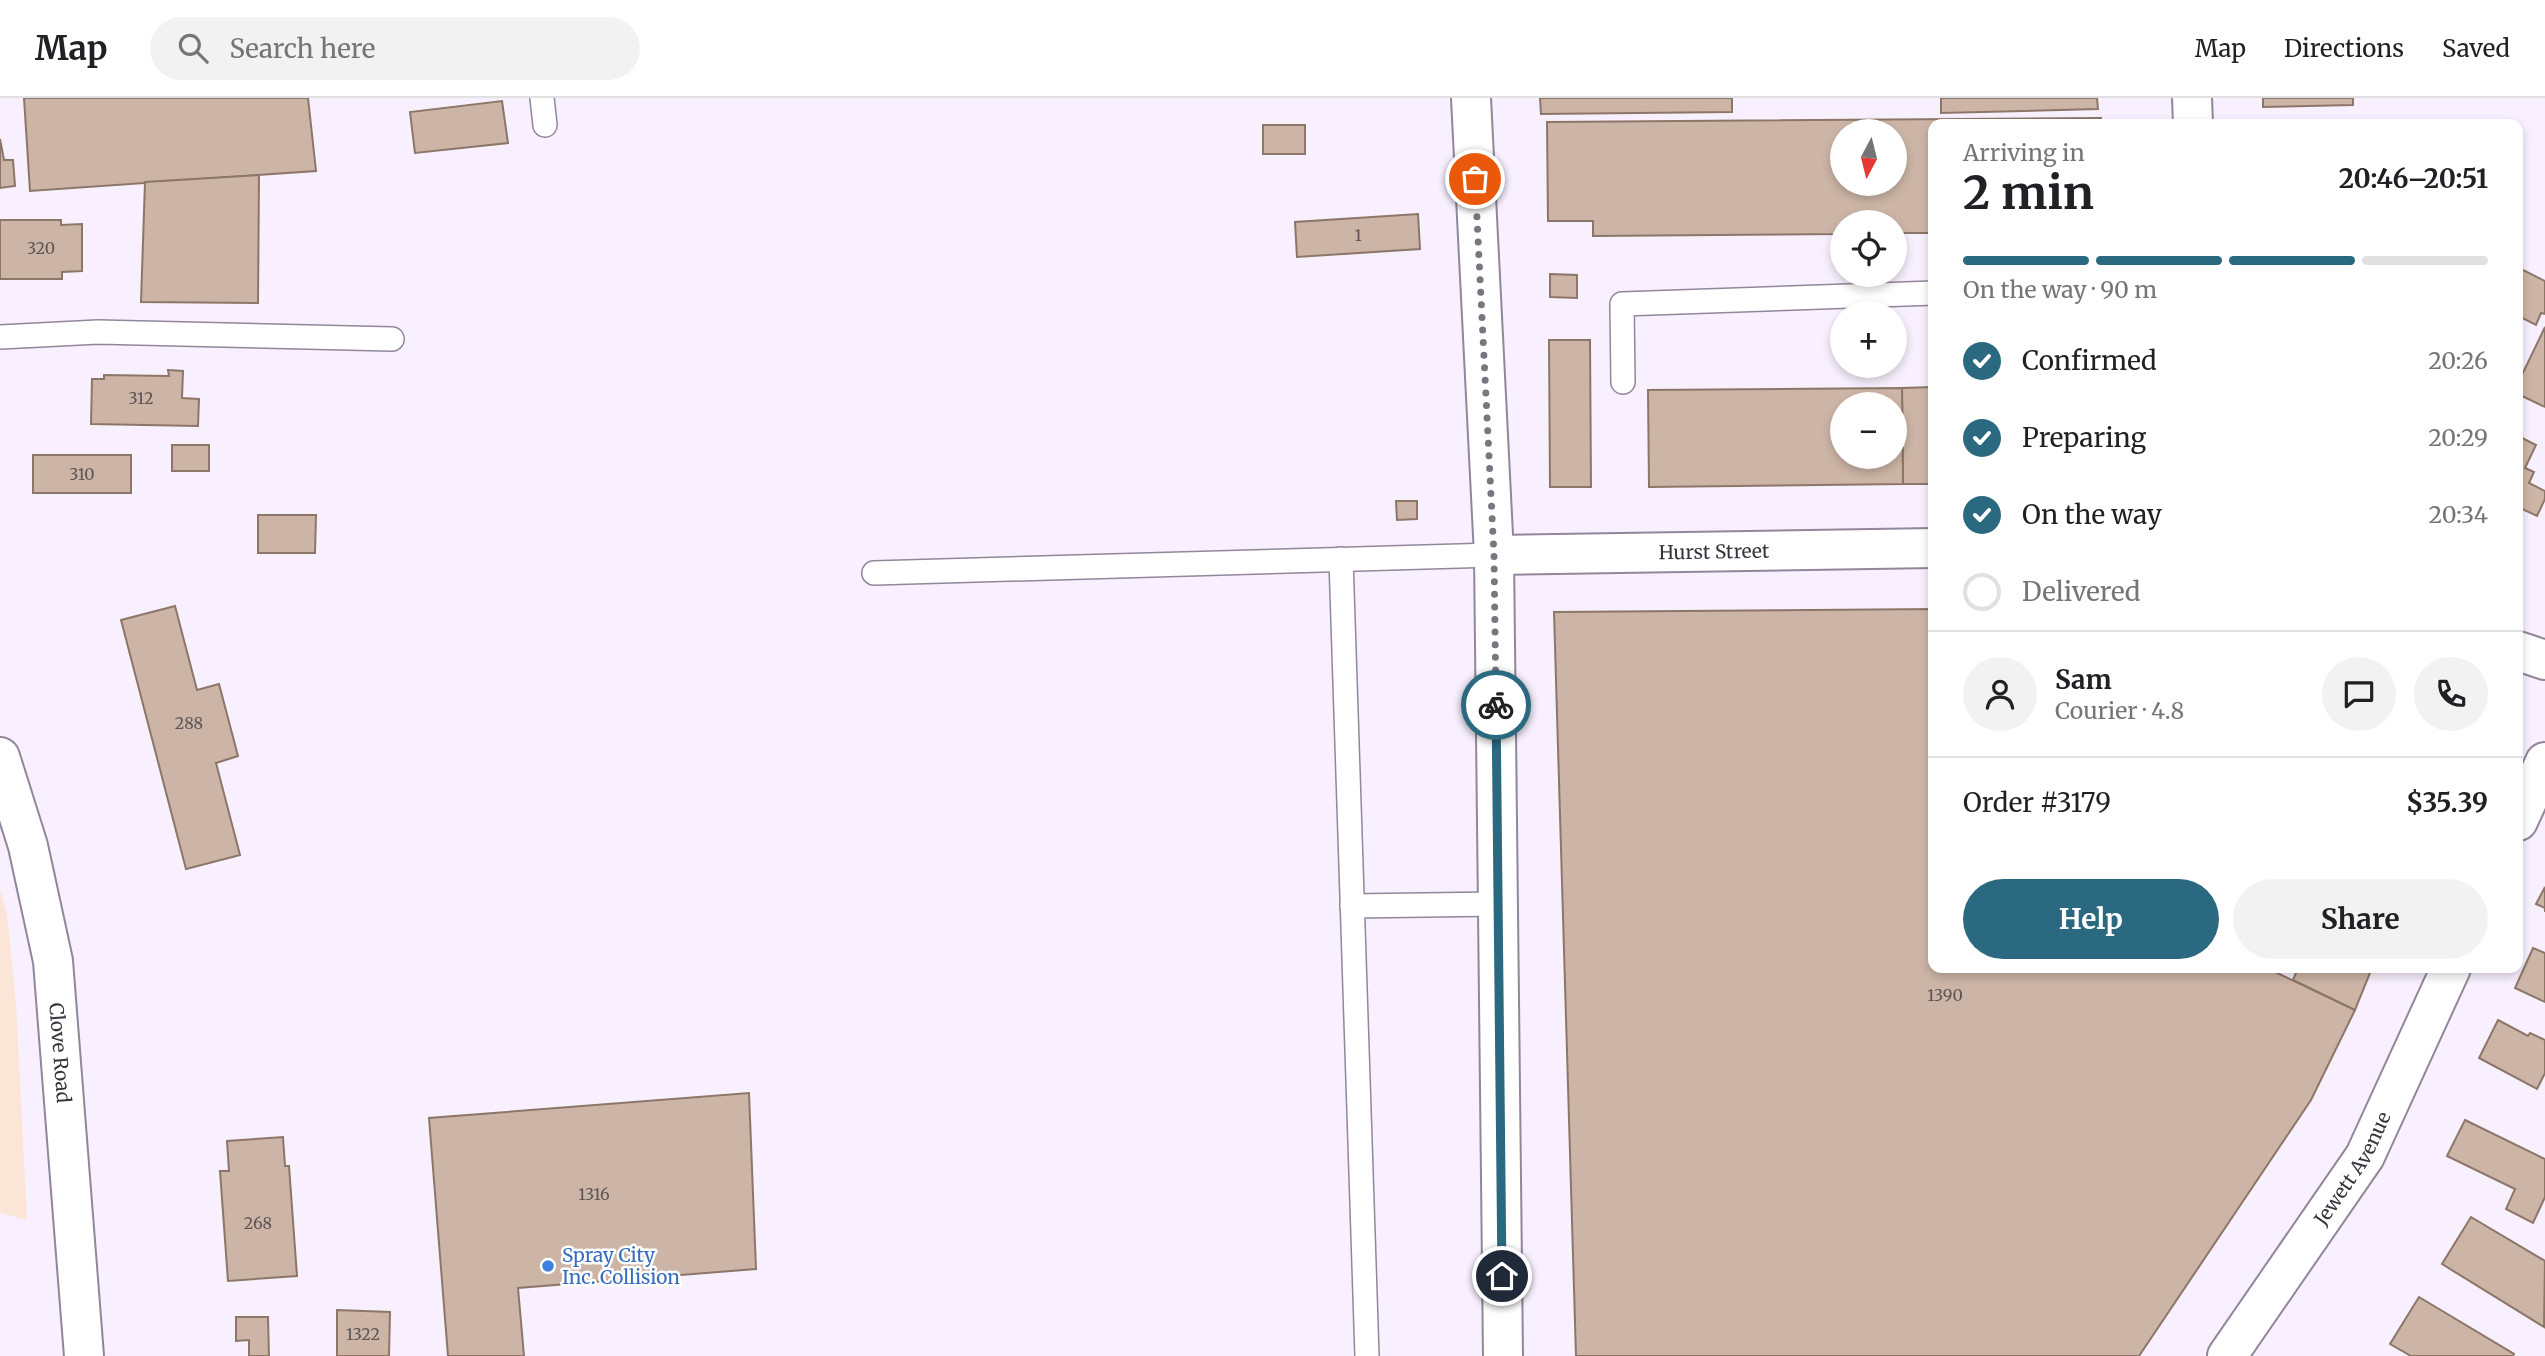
<!DOCTYPE html>
<html lang="en">
<head>
<meta charset="utf-8">
<style>
	:root { --surface:#fff; --page:#f2f2f2; --text:#202124; --muted:#757577; --line:#e0e0e0; --accent:#2a697f }
	body { margin:0; font-family:Merriweather,serif; background:var(--page); color:var(--text); height:100vh; display:flex; flex-direction:column; font-size:26px; white-space:nowrap }
	* { box-sizing:border-box; margin:0 }
	p { font-size:23px; color:var(--muted) }
	.icon { flex:none; width:38px; height:38px; fill:none; stroke:currentColor; stroke-width:2; stroke-linecap:round; stroke-linejoin:round }
	.map { position:relative; flex:1; overflow:hidden }
	.details { position:absolute; left:1928px; top:21px; width:595px; height:854px; display:flex; flex-direction:column; background:var(--surface); border-radius:14px; box-shadow:0 4px 10px #0003 }
	.details>* { flex:none }
	.needle { width:46px; rotate:187deg }
	.controls { position:absolute; left:1830px; top:21px; display:grid; gap:14px }
	.controls a { display:grid; place-items:center; width:77px; height:77px; border-radius:50%; background:var(--surface); box-shadow:0 4px 10px #0003; font-size:35px }
	.pin { position:absolute; display:grid; place-items:center; width:60px; height:60px; color:#fff; margin:-30px; border:4px solid #fff; border-radius:50%; box-shadow:0 2px 7px #0007 }
	.courier { position:absolute; display:grid; place-items:center; width:70px; height:70px; margin:-35px; border:5px solid #2a697f; border-radius:50%; background:#fff; color:#222; box-shadow:0 2px 9px #0007 }
	.summary em { font-style:normal; font-weight:700 }
	.summary div { display:flex; flex-direction:column-reverse }
	.summary { display:flex; align-items:center; justify-content:space-between; height:119px; padding:0 35px }
	h1 { font-size:46px; font-weight:700; line-height:52px }
	.bar { display:grid; grid-template-columns:repeat(4,1fr); gap:10px 7px; align-content:center; height:84px; padding:0 35px }
	.bar i { height:9px; border-radius:5px; background:var(--line) }
	.bar .selected { background:var(--accent) }
	.bar p { grid-column:span 4 }
	.line { display:flex; align-items:center; gap:18px; padding:0 35px; border-top:2px solid var(--line) }
	.line div { flex:1 }
	.round { display:grid; place-items:center; flex:none; width:74px; height:74px; border-radius:37px; background:var(--page) }
	ol { padding:0 35px; list-style:none }
	li { display:flex; align-items:center; gap:21px; height:77px }
	li p { margin-inline-start:auto }
	li .icon { padding:7px; border-radius:50%; background:var(--accent); color:#fff; stroke-width:4 }
	li:last-child { color:var(--muted) }
	li i { width:38px; height:38px; border:4px solid var(--line); border-radius:50% }
	.action { display:flex; gap:14px; margin-top:auto; padding:14px 35px }
	.action a { flex:1; height:80px; border-radius:42px; background:var(--accent); color:#fff; font-size:28px; font-weight:700; line-height:80px; text-align:center }
	.action a+a { background:var(--page); color:var(--text) }
	header { display:flex; align-items:center; gap:42px; box-sizing:border-box; height:98px; padding:0 35px; background:var(--surface); border-bottom:2px solid var(--line) }
	header strong { font-size:33px }
	nav { display:flex; gap:38px; margin-inline-start:auto; font-size:24px }
	.search { width:490px; height:63px; background:var(--page); display:flex; align-items:center; gap:18px; box-sizing:border-box; padding:0 24px; border-radius:38px; color:var(--muted); font-size:26px }
	.map>svg:first-child { display:block }
	.education { fill:#fbe5d7 }
	.building { fill:#ccb5a6; stroke:#8c7668; stroke-width:2; fill-rule:evenodd }
	.lines { fill:none; stroke-linecap:round; stroke-linejoin:round }
	.service-casing { stroke:#92869b; stroke-width:26 }
	.minor-casing { stroke:#92869b; stroke-width:42 }
	.tertiary-casing { stroke:#92869b; stroke-width:42 }
	.service { stroke:#fff; stroke-width:23 }
	.minor { stroke:#fff; stroke-width:38 }
	.tertiary { stroke:#fff; stroke-width:38 }
	.done { stroke:#7b7580; stroke-width:7; stroke-dasharray:0 12.6 }
	.route { stroke:#2a697f; stroke-width:9 }
	.shop-dot { fill:#3f7fe0; stroke:#fff; stroke-width:2.5 }
	.labels { text-anchor:middle; stroke-width:5; stroke-linejoin:round; paint-order:stroke }
	.number-label { font-size:16px; fill:#5d5456 }
	.street-label { font-size:19px; fill:#38333c; stroke:#fff }
	.shop-label { font-size:19px; fill:#366cbe; stroke:#fff; text-anchor:start }
</style>
</head>
<body>
<header>
<strong>Map</strong>
<div class="search"><svg class="icon" aria-label="search" viewBox="0 0 24 24"><circle cx="10" cy="10" r="6"/><path d="M15 15l6 6"/></svg>Search here</div>
<nav><a>Map</a><a>Directions</a><a>Saved</a></nav>
</header>
<div class="map">
<svg width="2545" height="1258" viewBox="0 0 2545 1258">
	<rect width="100%" height="100%" fill="#f8f0fe"/>
	<polygon class="education" points="0,792 7,815 16,905 27,1122 0,1115"/>
	<g class="building">
		<polygon points="24,0 308,0 316,73 30,93"/>
		<polygon points="1540,0 1732,0 1732,14 1541,16"/>
		<polygon points="1941,0 2097,0 2098,11 1941,15"/>
		<polygon points="2263,0 2353,0 2353,7 2263,9"/>
		<polygon points="502,3 508,45 415,55 410,14"/>
		<path d="M2101 20V26H1934V135H1895V124H1843V136L1593 138V123H1548L1547 24ZM1843 33H1895V86H1843Z"/>
		<rect x="1263" y="27" width="42" height="29"/>
		<polygon points="0,41 4,62 13,62 15,88 0,90"/>
		<polygon points="259,77 258,205 141,204 145,84"/>
		<polygon points="1418,116 1420,151 1297,159 1295,124"/>
		<polygon points="0,122 61,122 61,127 82,126 82,173 62,174 62,181 0,181"/>
		<polygon points="2519,170 2545,183 2545,216 2541,215 2536,227 2518,218"/>
		<polygon points="1550,176 1577,177 1577,200 1550,199"/>
		<polygon points="2545,229 2545,309 2518,296 2518,285"/>
		<polygon points="1549,242 1590,242 1591,389 1550,389"/>
		<polygon points="168,272 183,273 182,300 199,301 198,328 91,326 92,281 104,281 104,277 169,278"/>
		<polygon points="1934,289 1934,386 1903,386 1902,290"/>
		<path d="M1902 290 1903 386 1649 389 1648 292ZM1843 306H1895V359H1843Z"/>
		<polygon points="2518,338 2536,347 2525,370 2534,374 2529,385 2545,393 2545,401 2537,418 2518,409"/>
		<rect x="172" y="347" width="37" height="26"/>
		<rect x="33" y="357" width="98" height="38"/>
		<polygon points="1396,403 1417,403 1417,421 1397,422"/>
		<polygon points="258,417 316,417 315,455 258,455"/>
		<polygon points="175,508 197,592 219,586 238,658 216,665 240,757 186,771 121,522"/>
		<polygon points="1934,511 1934,870 2267,870 2355,912 2311,1002 2139,1258 1576,1258 1554,514"/>
		<polygon points="2545,789 2545,814 2545,810 2536,806"/>
		<polygon points="2533,850 2545,855 2545,904 2515,890"/>
		<polygon points="2298,870 2372,870 2355,912 2293,882"/>
		<polygon points="2498,922 2528,938 2530,935 2545,942 2545,975 2537,991 2479,960"/>
		<polygon points="749,995 756,1171 518,1190 524,1258 448,1258 429,1020"/>
		<polygon points="2465,1022 2545,1061 2545,1099 2533,1125 2506,1111 2515,1091 2447,1058"/>
		<polygon points="283,1039 285,1068 289,1068 297,1178 228,1183 220,1073 229,1073 227,1043"/>
		<polygon points="2471,1119 2545,1163 2544,1229 2442,1166"/>
		<polygon points="2419,1199 2514,1256 2513,1258 2411,1258 2390,1246"/>
		<polygon points="337,1212 390,1214 389,1258 337,1258"/>
		<polygon points="236,1219 268,1219 269,1258 249,1258 249,1242 236,1243"/>
	</g>
	<g class="lines">
		<g class="service-casing">
			<g id="service">
				<polyline points="542,0 545,27"/>
				<polyline points="0,239 98,234 392,241"/>
				<polyline points="1623,284 1622,206 1934,195"/>
				<polyline points="1341,461 1367,1258"/>
				<polyline points="874,475 1494,457"/>
				<polyline points="1352,808 1498,806"/>
			</g>
		</g>
		<g class="minor-casing">
			<g id="minor">
				<polyline points="1471,0 1494,457 1503,1258"/>
				<polyline points="2192,0 2193,26"/>
				<path id="s1" d="M1494 457 1934 450"/>
				<polyline points="2518,553 2545,562"/>
			</g>
		</g>
		<g class="tertiary-casing">
			<g id="tertiary">
				<path id="s2" d="M0 659 28 748 53 863 84 1258"/>
				<polyline points="2518,723 2545,664"/>
				<path id="s3" d="M2227 1258 2365 1058 2451 870"/>
			</g>
		</g>
		<use href="#service" class="service"/>
		<use href="#minor" class="minor"/>
		<use href="#tertiary" class="tertiary"/>
	</g>
	<g class="lines">
		<polyline class="done" points="1475,81 1494,457 1496,607"/>
		<polyline class="route" points="1496,607 1502,1178"/>
	</g>
	<circle class="shop-dot" cx="548" cy="1168" r="7"/>
	<g class="labels">
		<g class="number-label">
			<text x="1358" y="143">1</text>
			<text x="41" y="156">320</text>
			<text x="141" y="306">312</text>
			<text x="82" y="382">310</text>
			<text x="189" y="631">288</text>
			<text x="1945" y="903">1390</text>
			<text x="594" y="1102">1316</text>
			<text x="258" y="1131">268</text>
			<text x="363" y="1242">1322</text>
		</g>
		<g class="street-label">
			<text dy="7" stroke="none"><textPath href="#s1" startOffset="220">Hurst Street</textPath></text>
			<text dy="7" stroke="none"><textPath href="#s2" startOffset="303">Clove Road</textPath></text>
			<text dy="7" stroke="none"><textPath href="#s3" startOffset="226">Jewett Avenue</textPath></text>
		</g>
		<g class="shop-label">
			<text x="562" y="1164">Spray City<tspan x="562" dy="22">Inc. Collision</tspan></text>
		</g>
	</g>
</svg>
<div class="controls">
<a><svg class="needle" viewBox="-14 -14 28 28"><path d="M0-13l5 13h-10z" fill="#e53935"/><path d="M0 13l5-13h-10z" fill="#757577"/></svg></a>
<a><svg class="icon" aria-label="locate" viewBox="0 0 24 24"><circle cx="12" cy="12" r="6"/><path d="M12 2v4M12 18v4M2 12h4M18 12h4"/></svg></a>
<a>+</a>
<a>−</a>
</div>
<div class="pin" style="left:1475px;top:81px;background:#ea580c"><svg class="icon" aria-label="bag" viewBox="0 0 24 24"><path d="M5 8h14l-1 12H6zM9 8a3 3 0 0 1 6 0"/></svg></div>
<div class="pin" style="left:1502px;top:1178px;background:#1f2937"><svg class="icon" aria-label="home" viewBox="0 0 24 24"><path d="M3 11l9-7 9 7M6 9v11h12V9"/></svg></div>
<div class="courier" style="left:1496px;top:607px"><svg class="icon" aria-label="bike" viewBox="0 0 24 24"><circle cx="6" cy="16" r="4"/><circle cx="18" cy="16" r="4"/><path d="M6 16l4-8h5l3 8M10 8l3 8H6M13 5h3"/></svg></div>
<section class="details">
<div class="summary"><div><h1>2 min</h1><p>Arriving in</p></div><em>20:46–20:51</em></div>
<div class="bar"><i class="selected"></i><i class="selected"></i><i class="selected"></i><i></i><p>On the way · 90 m</p></div>
<ol>
<li><svg class="icon" aria-label="check" viewBox="0 0 24 24"><path d="M5 12l5 5 9-10"/></svg>Confirmed<p>20:26</p></li>
<li><svg class="icon" aria-label="check" viewBox="0 0 24 24"><path d="M5 12l5 5 9-10"/></svg>Preparing<p>20:29</p></li>
<li><svg class="icon" aria-label="check" viewBox="0 0 24 24"><path d="M5 12l5 5 9-10"/></svg>On the way<p>20:34</p></li>
<li><i></i>Delivered</li>
</ol>
<div class="line" style="height:126px"><a class="round"><svg class="icon" aria-label="person" viewBox="0 0 24 24"><circle cx="12" cy="8" r="4"/><path d="M4 21q1-7 8-7t8 7"/></svg></a><div><b>Sam</b><p>Courier · 4.8</p></div><a class="round"><svg class="icon" aria-label="chat" viewBox="0 0 24 24"><path d="M4 5h16v11H9l-5 4z"/></svg></a><a class="round"><svg class="icon" aria-label="phone" viewBox="0 0 24 24"><path d="M5 4h4l2 5-3 2q2 4 5 5l2-3 5 2v4C11 20 4 13 5 4z"/></svg></a></div>
<div class="line" style="height:91px"><div>Order #3179</div><b>$35.39</b></div>
<div class="action"><a>Help</a><a>Share</a></div>
</section>
</div>
</body>
</html>
